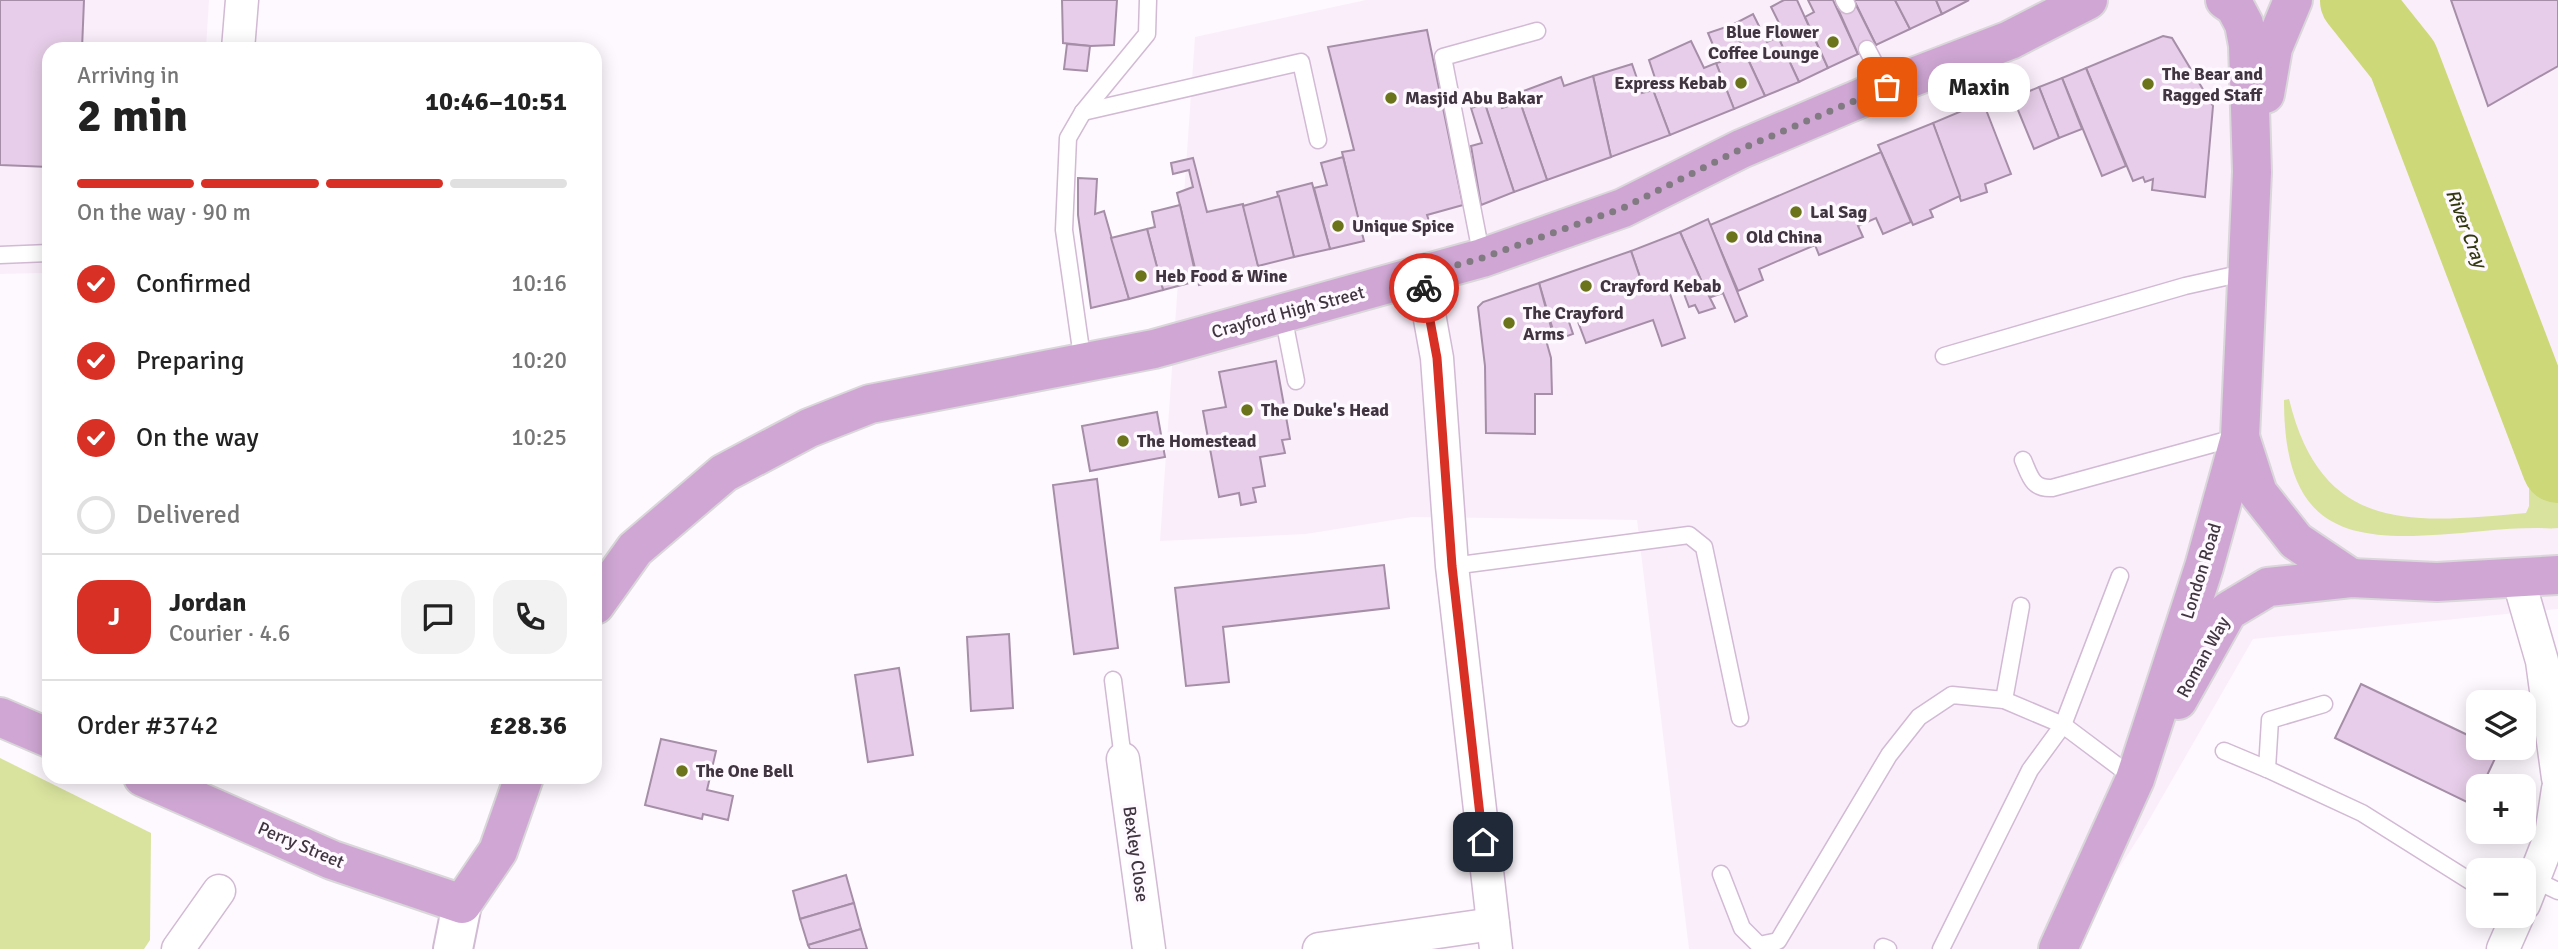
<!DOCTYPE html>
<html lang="en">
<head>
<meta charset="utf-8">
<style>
	:root { --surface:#fff; --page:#f2f2f2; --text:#222; --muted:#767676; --line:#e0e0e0; --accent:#d93025 }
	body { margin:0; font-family:Signika,sans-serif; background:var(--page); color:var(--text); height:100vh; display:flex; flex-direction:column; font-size:26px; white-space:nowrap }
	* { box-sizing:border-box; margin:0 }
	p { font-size:23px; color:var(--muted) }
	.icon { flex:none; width:38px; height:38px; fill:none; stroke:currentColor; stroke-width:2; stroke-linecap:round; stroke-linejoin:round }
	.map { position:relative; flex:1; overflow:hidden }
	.sheet { position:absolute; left:42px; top:42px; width:560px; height:742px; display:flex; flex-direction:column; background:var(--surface); border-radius:21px; box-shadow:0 4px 18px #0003 }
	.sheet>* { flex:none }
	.controls { position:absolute; left:2466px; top:690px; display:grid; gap:14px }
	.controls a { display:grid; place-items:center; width:70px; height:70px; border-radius:14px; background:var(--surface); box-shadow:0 4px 18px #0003; font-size:35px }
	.pin { position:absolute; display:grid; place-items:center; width:60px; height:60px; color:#fff; margin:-30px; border-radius:14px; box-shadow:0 4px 10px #0006 }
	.courier { position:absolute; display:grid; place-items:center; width:70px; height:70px; margin:-35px; border:5px solid #d93025; border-radius:50%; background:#fff; color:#222; box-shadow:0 2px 9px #0007 }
	.bubble { position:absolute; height:49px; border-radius:21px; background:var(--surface); box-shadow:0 4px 18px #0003; font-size:23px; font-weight:700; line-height:49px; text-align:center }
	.head em { font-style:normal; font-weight:700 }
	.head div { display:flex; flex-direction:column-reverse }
	.head { display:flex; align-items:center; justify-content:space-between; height:119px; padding:0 35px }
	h1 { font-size:46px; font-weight:700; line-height:52px }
	.bar { display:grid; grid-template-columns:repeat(4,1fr); gap:10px 7px; align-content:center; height:84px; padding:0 35px }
	.bar i { height:9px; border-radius:5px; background:var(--line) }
	.bar .on { background:var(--accent) }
	.bar p { grid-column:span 4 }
	.line { display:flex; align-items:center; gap:18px; padding:0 35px; border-top:2px solid var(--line) }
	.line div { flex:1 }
	.round { display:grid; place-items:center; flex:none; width:74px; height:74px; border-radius:21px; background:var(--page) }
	ol { padding:0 35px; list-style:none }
	li { display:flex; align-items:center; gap:21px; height:77px }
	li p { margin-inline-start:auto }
	li .icon { padding:7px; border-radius:50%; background:var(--accent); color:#fff; stroke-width:4 }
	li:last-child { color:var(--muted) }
	li i { width:38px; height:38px; border:4px solid var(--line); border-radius:50% }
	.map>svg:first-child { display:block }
	.built { fill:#faeefb }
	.green { fill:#d9e39e }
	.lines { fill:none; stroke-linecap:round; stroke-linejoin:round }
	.river { stroke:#cdd878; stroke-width:72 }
	.building { fill:#e7cde9; stroke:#a68ea8; stroke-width:2 }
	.lane-casing { stroke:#d2b9d4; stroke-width:19 }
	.street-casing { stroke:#d2b9d4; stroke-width:35 }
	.secondary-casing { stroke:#d2b9d4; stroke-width:42 }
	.primary-casing { stroke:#d9d7d9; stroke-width:42 }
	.lane { stroke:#fff; stroke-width:16 }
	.street { stroke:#fff; stroke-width:32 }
	.secondary { stroke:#fff; stroke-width:38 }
	.primary { stroke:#d0a7d4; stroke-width:38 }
	.done { stroke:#827a82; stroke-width:7; stroke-dasharray:0 12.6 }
	.route { stroke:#d93025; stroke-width:9 }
	.poi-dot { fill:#6b731b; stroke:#fef9fe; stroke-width:2.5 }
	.labels { text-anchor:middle; stroke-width:7; stroke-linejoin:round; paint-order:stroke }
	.poi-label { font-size:18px; font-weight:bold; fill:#403540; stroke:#fef9fe; text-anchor:start }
	.street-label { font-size:18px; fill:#403540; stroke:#fef9fe }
	.water-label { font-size:19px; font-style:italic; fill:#353910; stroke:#fef9fe }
</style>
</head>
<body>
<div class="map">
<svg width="2558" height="949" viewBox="0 0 2558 949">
	<rect width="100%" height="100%" fill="#fef9fe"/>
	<g class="built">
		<polygon points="0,0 209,0 206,49 49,49 49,271 43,273 0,274"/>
		<polygon points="1366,0 2558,0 2558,609 2253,639 2141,834 2067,949 1689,949 1637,520 1412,517 1306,534 1160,541 1195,37"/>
	</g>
	<g class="green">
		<path d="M2289 399C2322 535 2413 523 2526 513L2529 506V483L2558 480V528C2551 529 2544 528 2537 528 2519 528 2501 529 2483 531 2365 542 2284 548 2284 400Z"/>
		<polygon points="0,758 151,833 150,940 144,949 0,949"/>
	</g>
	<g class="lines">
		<polyline class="river" points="2356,1 2403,60 2558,467"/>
	</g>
	<g class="building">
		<polygon points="0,0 84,0 82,49 49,49 49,85 46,84 44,133 49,133 49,167 0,165"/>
		<polygon points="1062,0 1117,0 1114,45 1090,46 1063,43"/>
		<polygon points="1784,0 1797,0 1828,68 1799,82 1778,37 1784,33 1771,7"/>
		<polygon points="1808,0 1833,0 1858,54 1828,68 1805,17 1814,12"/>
		<polygon points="1854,0 1895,0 1910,29 1876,45"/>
		<polygon points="1895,0 1936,0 1942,14 1910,29"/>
		<polygon points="1936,0 1969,0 1942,14"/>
		<polygon points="2451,0 2558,0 2558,66 2488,106"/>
		<polygon points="1854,1 1876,45 1858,54 1838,9"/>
		<polygon points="1753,14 1767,42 1778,37 1799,82 1765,96 1732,25"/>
		<polygon points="1732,25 1765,96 1734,109 1716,63 1720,62 1708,33"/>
		<polygon points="1427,30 1463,205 1427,215 1430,224 1399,232 1396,224 1361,232 1342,152 1354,150 1328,47"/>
		<polygon points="2163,36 2172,38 2213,106 2205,197 2152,190 2153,179 2145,182 2143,177 2133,181 2086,68"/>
		<polygon points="1691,41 1704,68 1716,63 1734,109 1670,135 1653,90 1658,87 1649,60"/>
		<polygon points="1067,44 1090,46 1087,71 1064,69"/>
		<polygon points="1632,64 1642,93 1653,90 1670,135 1611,157 1593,76"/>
		<polygon points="2086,68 2126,166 2102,176 2062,78"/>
		<polygon points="1593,76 1611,157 1547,180 1520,102 1523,101 1521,92 1561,77 1564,86"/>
		<polygon points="2062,78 2082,129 2059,138 2039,87"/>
		<polygon points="2039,87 2059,138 2034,149 2013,98"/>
		<polygon points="1498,100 1502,108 1520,102 1547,180 1514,192 1485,104"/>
		<polygon points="1983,102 2011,174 1985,184 1987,192 1961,201 1933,123"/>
		<polygon points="1485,104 1514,192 1481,205 1471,146 1482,143 1471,108"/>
		<polygon points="1933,123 1960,196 1930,210 1933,217 1913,225 1878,145"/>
		<polygon points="1881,152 1911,222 1883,234 1876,218 1858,226 1863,237 1819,255 1815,245 1759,269 1763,280 1738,291 1710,225"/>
		<polygon points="1343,157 1364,241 1330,249 1314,188 1327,185 1321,163"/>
		<polygon points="1193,158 1207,212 1243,204 1259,269 1199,285 1177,193 1193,187 1189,170 1173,174 1171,163"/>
		<polygon points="1078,178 1097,179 1095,214 1104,211 1129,299 1091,308 1078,215"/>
		<polygon points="1312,183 1330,249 1294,257 1277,192"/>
		<polygon points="1279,196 1294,257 1258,266 1243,206"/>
		<polygon points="1180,205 1197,281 1163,290 1147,229 1155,227 1152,212"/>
		<polygon points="1708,219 1747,316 1735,322 1723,293 1711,297 1701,280 1680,232"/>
		<polygon points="1147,229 1163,290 1129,299 1111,238"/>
		<polygon points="1680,232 1701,280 1715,308 1699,313 1695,305 1689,307 1678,278 1644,289 1631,251"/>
		<polygon points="1631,251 1644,289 1666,282 1685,338 1662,346 1653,320 1586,343 1575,314 1567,316 1573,334 1556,340 1539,283"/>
		<polygon points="1539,283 1552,331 1544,333 1551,358 1552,394 1535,394 1535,434 1486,433 1485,366 1478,307 1483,302"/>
		<polygon points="1276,361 1290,439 1282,440 1285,453 1260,457 1265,486 1253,488 1256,502 1241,505 1239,493 1219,497 1203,411 1226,407 1219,372"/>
		<polygon points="1157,412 1165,457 1090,471 1082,426"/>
		<polygon points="1097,479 1118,648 1074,654 1053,485"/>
		<polygon points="1384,565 1389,608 1223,627 1229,682 1186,686 1175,588"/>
		<polygon points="1009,634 1013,708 971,711 967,637"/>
		<polygon points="899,668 913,755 868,762 855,675"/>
		<polygon points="2361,684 2478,740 2478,747 2493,747 2499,750 2482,786 2478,786 2478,794 2473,805 2335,738"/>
		<polygon points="661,739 716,751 707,790 733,796 728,820 703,814 702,819 645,805"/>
		<polygon points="846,875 854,903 800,919 793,891"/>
		<polygon points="854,903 861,929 808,945 800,919"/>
		<polygon points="861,929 867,949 810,949 808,945"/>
	</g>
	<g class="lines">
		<g class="lane-casing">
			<g id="lane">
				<polyline points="1844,0 1847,5"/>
				<polyline points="1867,49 1887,87"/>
				<polyline points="1083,112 1301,62 1318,140"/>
				<polyline points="0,255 49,253"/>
				<polyline points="1482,258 1443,57 1537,31"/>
				<polyline points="1283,315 1296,381"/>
				<polyline points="1944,356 2185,286 2248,272"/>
				<polyline points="1083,364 1064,230 1068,138 1083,112 1147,34 1148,0"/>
				<path d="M2023 460C2030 476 2032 489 2052 488L2238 437"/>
				<polyline points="1452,566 1689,535 1704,547 1740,718"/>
				<polyline points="1113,680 1123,759"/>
				<polyline points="2004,700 2021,606"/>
				<polyline points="2324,704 2270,720 2267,769 2362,813 2478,886"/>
				<polyline points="2224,751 2267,769"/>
				<polyline points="1721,874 1742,928 1759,945 1778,941 1889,755 1919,717 1952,695 2004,700 2063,725 2135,779"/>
				<polyline points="2535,880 2558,891"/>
				<polyline points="1883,947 1888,949"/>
				<polyline points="1941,949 2030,770 2063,725 2120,576"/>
			</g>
		</g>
		<g class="street-casing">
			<g id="street">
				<polyline points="238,49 242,0"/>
				<polyline points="1422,275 1437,358 1452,566 1496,949"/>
				<polyline points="2518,578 2542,661 2558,778"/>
				<polyline points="1123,759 1149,949"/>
				<polyline points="2524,904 2551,835 2558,789"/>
				<polyline points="178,949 219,891"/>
				<polyline points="1319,949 1493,924"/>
				<polyline points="2503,949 2518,915"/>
			</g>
		</g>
		<g class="secondary-casing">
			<polyline id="secondary" points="453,949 462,904"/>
		</g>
		<g class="primary-casing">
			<g id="primary">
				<polyline points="2265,94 2273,48 2293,0"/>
				<polyline points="2240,437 2258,493 2296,541 2351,578"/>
				<polyline points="595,605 635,549 724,473 809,428 870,404 1154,349 1482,258 1623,208 1741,149 1887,87 2010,40 2088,0"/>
				<polyline points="2178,700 2228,611 2268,587 2351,578 2437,582 2558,575"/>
				<polyline points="0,717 49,738"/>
				<polyline points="143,777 332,860 462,904 498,851 524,777"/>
				<polyline points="2058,949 2135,779 2204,567 2240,437 2252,172 2248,45 2244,24 2235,7 2225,0"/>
			</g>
		</g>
		<use href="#lane" class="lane"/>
		<use href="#street" class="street"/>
		<use href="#secondary" class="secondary"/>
		<use href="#primary" class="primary"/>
	</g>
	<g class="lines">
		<polyline class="done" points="1424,288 1422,275 1482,258 1623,208 1741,149 1887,87"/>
		<polyline class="route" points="1424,288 1437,358 1452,566 1483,842"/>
	</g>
	<g class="poi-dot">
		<circle cx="1833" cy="42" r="7"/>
		<circle cx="1741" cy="83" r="7"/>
		<circle cx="2148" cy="84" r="7"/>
		<circle cx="1391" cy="98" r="7"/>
		<circle cx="1796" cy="212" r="7"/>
		<circle cx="1338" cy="226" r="7"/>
		<circle cx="1732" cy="237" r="7"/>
		<circle cx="1141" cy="276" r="7"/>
		<circle cx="1586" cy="286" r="7"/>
		<circle cx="1509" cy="323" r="7"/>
		<circle cx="1247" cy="410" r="7"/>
		<circle cx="1123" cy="441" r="7"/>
		<circle cx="682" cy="771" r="7"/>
	</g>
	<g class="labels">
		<g class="poi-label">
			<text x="1819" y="38" text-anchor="end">Blue Flower<tspan x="1819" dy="21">Coffee Lounge</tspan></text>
			<text x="2162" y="80">The Bear and<tspan x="2162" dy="21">Ragged Staff</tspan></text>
			<text x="1727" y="89" text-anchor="end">Express Kebab</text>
			<text x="1405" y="104">Masjid Abu Bakar</text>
			<text x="1810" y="218">Lal Sag</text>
			<text x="1352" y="232">Unique Spice</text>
			<text x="1746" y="243">Old China</text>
			<text x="1155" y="282">Heb Food &amp; Wine</text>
			<text x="1600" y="292">Crayford Kebab</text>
			<text x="1523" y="319">The Crayford<tspan x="1523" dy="21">Arms</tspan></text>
			<text x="1261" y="416">The Duke's Head</text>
			<text x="1137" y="447">The Homestead</text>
			<text x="696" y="777">The One Bell</text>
		</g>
		<g class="street-label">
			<text transform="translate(1288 312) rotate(-15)" y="6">Crayford High Street</text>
			<text transform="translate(2201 571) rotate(-73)" y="6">London Road</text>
			<text transform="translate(2203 657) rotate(-61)" y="6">Roman Way</text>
			<text transform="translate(301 845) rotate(23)" y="6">Perry Street</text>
			<text transform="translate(1136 854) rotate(82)" y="6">Bexley Close</text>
		</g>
		<g class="water-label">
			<text transform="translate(2467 228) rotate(69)" y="7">River Cray</text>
		</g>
	</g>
</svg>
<div class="controls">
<a><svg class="icon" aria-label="layers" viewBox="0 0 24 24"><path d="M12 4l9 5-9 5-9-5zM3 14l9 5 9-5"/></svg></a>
<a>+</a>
<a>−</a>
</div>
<div class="pin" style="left:1887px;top:87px;background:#ea580c"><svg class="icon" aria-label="bag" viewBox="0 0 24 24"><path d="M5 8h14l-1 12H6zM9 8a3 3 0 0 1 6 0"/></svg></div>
<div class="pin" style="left:1483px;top:842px;background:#1f2937"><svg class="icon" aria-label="home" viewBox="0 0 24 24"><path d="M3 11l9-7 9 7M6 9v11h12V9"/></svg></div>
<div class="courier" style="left:1424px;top:288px"><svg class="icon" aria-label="bike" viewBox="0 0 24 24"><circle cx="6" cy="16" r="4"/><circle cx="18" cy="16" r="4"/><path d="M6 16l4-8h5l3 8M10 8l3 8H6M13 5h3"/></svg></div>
<div class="bubble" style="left:1928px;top:63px;width:102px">Maxin</div>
<section class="sheet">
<div class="head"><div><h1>2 min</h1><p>Arriving in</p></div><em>10:46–10:51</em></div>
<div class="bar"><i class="on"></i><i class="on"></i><i class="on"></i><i></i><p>On the way · 90 m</p></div>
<ol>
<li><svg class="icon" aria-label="check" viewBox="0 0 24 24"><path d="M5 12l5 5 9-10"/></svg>Confirmed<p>10:16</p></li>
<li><svg class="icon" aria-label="check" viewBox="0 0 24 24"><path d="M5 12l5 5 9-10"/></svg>Preparing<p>10:20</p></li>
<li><svg class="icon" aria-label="check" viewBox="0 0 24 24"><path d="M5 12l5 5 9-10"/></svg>On the way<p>10:25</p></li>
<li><i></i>Delivered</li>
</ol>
<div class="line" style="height:126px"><b class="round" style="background:var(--accent);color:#fff">J</b><div><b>Jordan</b><p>Courier · 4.6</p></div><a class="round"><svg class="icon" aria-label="chat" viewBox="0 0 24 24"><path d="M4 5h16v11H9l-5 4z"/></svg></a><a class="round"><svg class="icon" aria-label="phone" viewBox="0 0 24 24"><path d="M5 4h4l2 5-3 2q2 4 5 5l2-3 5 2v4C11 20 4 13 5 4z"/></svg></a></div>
<div class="line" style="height:91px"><div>Order #3742</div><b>£28.36</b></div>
</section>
</div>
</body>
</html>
